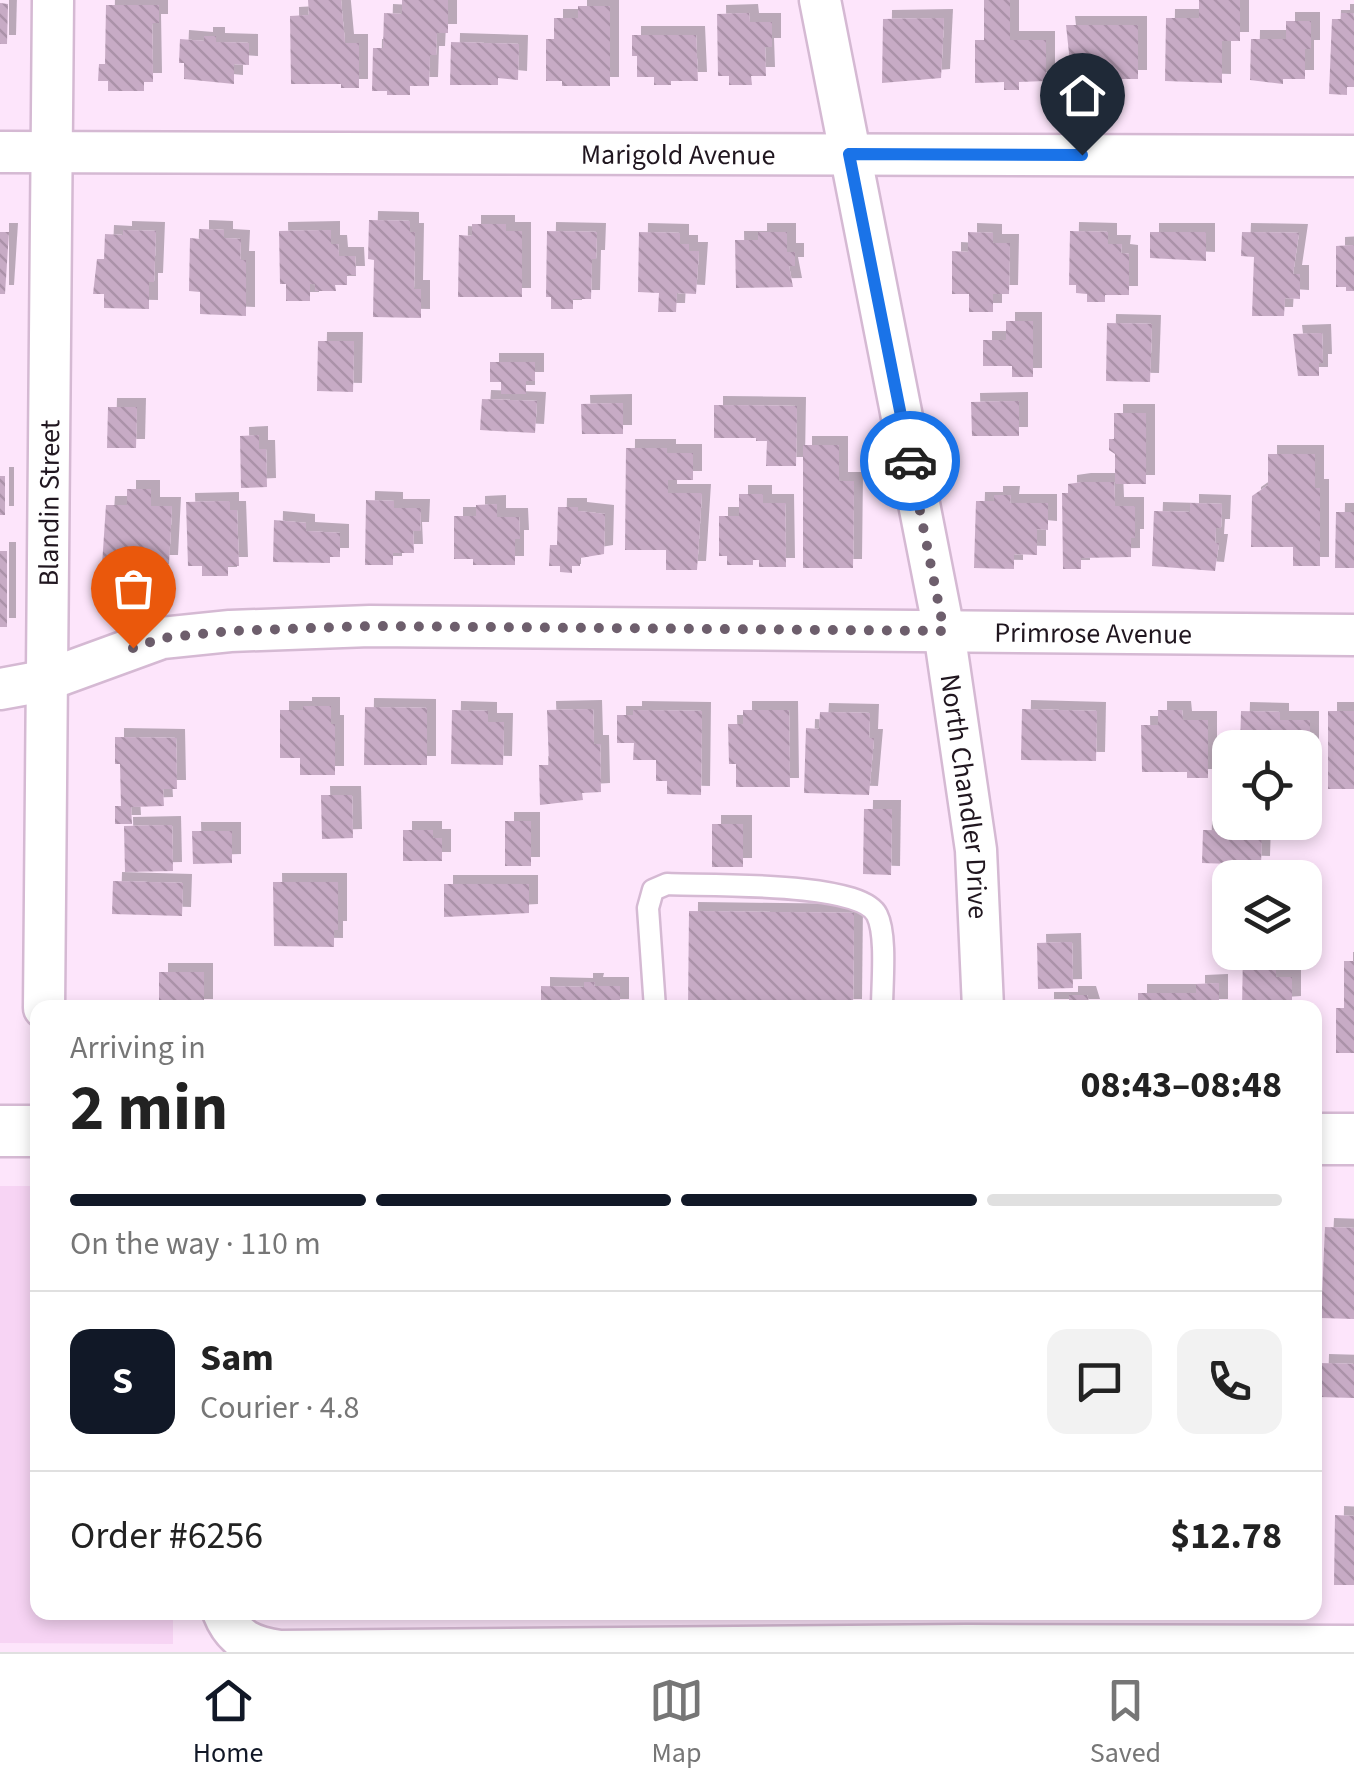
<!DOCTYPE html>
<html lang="en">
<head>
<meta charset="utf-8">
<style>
	:root { --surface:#fff; --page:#f2f2f2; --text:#222; --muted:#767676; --line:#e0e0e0; --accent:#111827 }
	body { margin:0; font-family:"Source Sans 3",sans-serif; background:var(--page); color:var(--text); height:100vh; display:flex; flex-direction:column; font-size:38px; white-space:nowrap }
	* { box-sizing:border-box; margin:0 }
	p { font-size:32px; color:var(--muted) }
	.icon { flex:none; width:55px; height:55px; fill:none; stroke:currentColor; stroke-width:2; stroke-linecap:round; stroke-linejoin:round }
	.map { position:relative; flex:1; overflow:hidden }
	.side { position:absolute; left:30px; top:1000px; width:1292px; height:620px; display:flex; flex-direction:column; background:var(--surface); border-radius:20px; box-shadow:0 5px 15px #0003 }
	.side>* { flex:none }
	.fabs { position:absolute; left:1212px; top:730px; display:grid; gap:20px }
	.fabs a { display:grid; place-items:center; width:110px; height:110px; border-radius:20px; background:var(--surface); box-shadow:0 5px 15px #0003; font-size:50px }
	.pin { position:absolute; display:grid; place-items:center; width:85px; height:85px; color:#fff; margin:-102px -42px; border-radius:50% 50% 50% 0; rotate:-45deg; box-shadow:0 0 10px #0007 }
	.pin .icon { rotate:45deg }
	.courier { position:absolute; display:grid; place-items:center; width:100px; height:100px; margin:-50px; border:8px solid #1a73e8; border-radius:50%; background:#fff; color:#222; box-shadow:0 2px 12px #0007 }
	.summary em { font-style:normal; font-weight:700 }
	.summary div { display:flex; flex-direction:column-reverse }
	.summary { display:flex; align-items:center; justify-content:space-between; height:170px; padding:0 40px }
	h1 { font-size:65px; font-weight:700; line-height:75px }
	.bar { display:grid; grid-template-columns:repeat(4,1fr); gap:15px 10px; align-content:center; height:120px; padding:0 40px }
	.bar i { height:12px; border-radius:8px; background:var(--line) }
	.bar .active { background:var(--accent) }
	.bar p { grid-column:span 4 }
	.line { display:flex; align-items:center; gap:25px; padding:0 40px; border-top:2px solid var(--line) }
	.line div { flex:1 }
	.round { display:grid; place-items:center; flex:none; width:105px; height:105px; border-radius:20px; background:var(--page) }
	.dock { display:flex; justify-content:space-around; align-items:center; height:140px; border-top:2px solid var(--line); background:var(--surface); font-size:28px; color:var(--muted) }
	.dock a { display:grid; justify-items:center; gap:5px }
	.dock .active { color:var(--accent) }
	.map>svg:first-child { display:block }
	.built { fill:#f7d4f4 }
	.building { fill:url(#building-back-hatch); filter:url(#shadow) }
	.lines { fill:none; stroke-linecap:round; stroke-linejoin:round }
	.service-casing { stroke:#d5b9d3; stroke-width:25 }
	.minor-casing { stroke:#d5b9d3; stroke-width:45 }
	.tertiary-casing { stroke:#d5b9d3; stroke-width:55 }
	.service { stroke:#fff; stroke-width:20 }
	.minor { stroke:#fff; stroke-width:40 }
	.tertiary { stroke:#fff; stroke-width:50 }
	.done { stroke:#6d5e6c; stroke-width:10; stroke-dasharray:0 18 }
	.route { stroke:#1a73e8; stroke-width:12 }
	.labels { text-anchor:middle; stroke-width:8; stroke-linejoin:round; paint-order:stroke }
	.street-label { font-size:28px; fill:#20161f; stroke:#fde5fb }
</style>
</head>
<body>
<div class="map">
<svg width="1354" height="1652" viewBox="0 0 1354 1652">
	<defs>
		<pattern id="building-back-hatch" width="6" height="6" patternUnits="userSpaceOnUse" patternTransform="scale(2.5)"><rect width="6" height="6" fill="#c7abc5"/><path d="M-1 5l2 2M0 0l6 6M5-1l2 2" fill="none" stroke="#ab92a9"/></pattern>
		<filter id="shadow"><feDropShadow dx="9" dy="-9" stdDeviation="0" flood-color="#0004"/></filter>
	</defs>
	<rect width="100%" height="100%" fill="#fde5fb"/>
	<polygon class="built" points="0,1186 37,1186 38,1612 173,1613 173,1644 0,1643"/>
	<g class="building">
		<polygon points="308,0 341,0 345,43 359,43 359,88 341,88 341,84 291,84 290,16 309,15"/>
		<polygon points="402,0 448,0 448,33 437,33 436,55 430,55 429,86 410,86 410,95 387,95 387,91 372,91 373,48 383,48 384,13 402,14"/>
		<polygon points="984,0 1010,0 1010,40 1046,40 1046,81 1019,82 1019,90 1004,90 1004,82 975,83 975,40 984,40"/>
		<polygon points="1199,0 1240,0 1240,41 1222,41 1222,83 1165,81 1166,18 1199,18"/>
		<polygon points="0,3 8,4 7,44 0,44"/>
		<polygon points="106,5 159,5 159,23 152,23 153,82 144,82 144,91 108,91 108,81 98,81 99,64 105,64"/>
		<polygon points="578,6 610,6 610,86 562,86 562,81 546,81 546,39 554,39 554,18 578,18"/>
		<polygon points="749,13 750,22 772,22 772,47 765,47 766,76 751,76 752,85 729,85 729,76 718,76 717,14"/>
		<polygon points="1341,13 1353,13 1354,19 1354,87 1347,87 1347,95 1329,94 1332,19 1341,19"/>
		<polygon points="944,18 941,78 882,83 883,19"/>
		<polygon points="1286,21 1311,21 1311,49 1305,49 1305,79 1283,79 1283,84 1250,80 1251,39 1286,39"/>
		<polygon points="1066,25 1138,25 1138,79 1108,79 1108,92 1090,92 1090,72 1071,72"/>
		<polygon points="632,35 696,35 698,81 671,81 671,85 654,85 654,77 637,77 637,56 632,56"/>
		<polygon points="204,36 216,36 216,42 249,43 249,65 234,64 234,84 184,79 184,63 179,63 180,39 204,41"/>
		<polygon points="451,42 519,44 518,80 498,78 498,85 450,85"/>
		<polygon points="369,220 410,221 410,232 415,232 414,289 421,289 421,318 373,317 374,260 368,259"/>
		<polygon points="472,224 506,224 506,231 522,231 522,297 458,297 459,235 472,236"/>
		<polygon points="200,229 224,230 224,238 241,239 240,260 246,260 246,316 200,314 200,292 189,291 190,238 200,239"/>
		<polygon points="123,230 156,231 154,282 149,282 149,309 104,308 104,294 93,294 97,259 104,259 105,234 123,235"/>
		<polygon points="331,230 331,244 338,244 339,256 355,256 356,275 347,275 347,285 335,285 336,291 315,291 315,284 310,284 310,301 286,301 286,284 280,284 279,231"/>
		<polygon points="547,231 597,232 596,259 592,259 591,299 573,299 573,309 551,309 551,297 546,297"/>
		<polygon points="1070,231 1108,232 1108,244 1122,244 1121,253 1129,254 1129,295 1105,295 1105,302 1087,302 1087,294 1076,293 1076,285 1069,285"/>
		<polygon points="0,232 9,232 5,294 0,294"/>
		<polygon points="639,232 680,233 680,244 689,244 689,251 699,251 696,294 677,293 676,312 658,312 659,293 638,292"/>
		<polygon points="758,232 787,232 787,252 795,252 795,266 789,266 793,287 736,288 735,240 758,240"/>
		<polygon points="968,232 993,233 993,243 1010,243 1009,294 993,294 993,312 969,312 969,294 952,294 952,251 968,252"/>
		<polygon points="1150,232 1206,232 1206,261 1150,258"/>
		<polygon points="1242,232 1299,233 1293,274 1300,274 1300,299 1285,298 1284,316 1252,316 1254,257 1241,256"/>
		<polygon points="1354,245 1354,291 1346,291 1346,287 1336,287 1336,246"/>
		<polygon points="1006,321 1033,321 1033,377 1012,377 1012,366 983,366 983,340 1006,340"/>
		<polygon points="1107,323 1152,324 1150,382 1106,381"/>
		<polygon points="1322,333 1323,363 1319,363 1319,376 1298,376 1293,334"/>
		<polygon points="318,341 354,341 353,392 317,391"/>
		<polygon points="490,362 535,362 535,381 526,381 526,394 501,394 501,382 490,382"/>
		<polygon points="482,399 537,401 535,433 480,430"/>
		<polygon points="1019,401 1019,436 972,436 971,402"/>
		<polygon points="623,403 623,434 582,434 581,404"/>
		<polygon points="714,405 797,406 796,466 766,466 767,441 756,441 756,438 714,438"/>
		<polygon points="108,407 137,407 136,448 107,448"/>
		<polygon points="1114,413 1146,413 1146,484 1115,484 1115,454 1109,450 1109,439 1114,439"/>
		<polygon points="259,435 259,449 266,449 267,487 241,488 240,436"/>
		<polygon points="803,445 839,445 839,481 854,481 853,568 803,568"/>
		<polygon points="626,448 667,448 667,453 693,453 693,480 668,480 668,493 702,493 697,570 666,570 666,550 625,550"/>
		<polygon points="1268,454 1315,454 1315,488 1320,488 1320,566 1293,566 1293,547 1251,547 1252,496 1268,485"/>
		<rect x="0" y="476" width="5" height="39"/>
		<polygon points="1082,482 1114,482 1115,506 1135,506 1135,538 1131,538 1131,557 1081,558 1081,569 1063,569 1062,493 1068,493 1068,484"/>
		<polygon points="127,489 151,489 151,506 172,506 169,564 145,564 145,568 102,565 106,505 127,505"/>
		<polygon points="739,494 763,494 763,503 785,503 786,567 759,567 759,560 753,560 753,565 727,565 727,556 719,556 719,516 739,516"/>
		<polygon points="994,495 1011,495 1010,503 1048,503 1048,530 1037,529 1037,555 1014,554 1014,569 974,568 976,501 994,501"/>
		<polygon points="366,500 394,501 394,508 421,508 420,531 413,531 414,553 393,553 393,565 365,565"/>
		<polygon points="230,501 230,510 237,510 239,566 228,566 228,576 202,576 202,566 188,566 186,502"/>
		<polygon points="1190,503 1222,504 1221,528 1216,528 1215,543 1219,543 1215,571 1152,566 1154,511 1190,512"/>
		<polygon points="497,504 497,517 519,517 520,539 515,539 515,565 473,565 473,559 454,559 454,516 476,516 476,505"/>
		<polygon points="558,507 578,507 578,511 605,514 604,554 580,558 580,566 572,566 572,573 560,572 560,566 549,566 550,545 557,545"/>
		<polygon points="1336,512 1354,512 1354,568 1335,568"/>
		<polygon points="274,520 306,523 306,531 340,533 340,557 330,557 330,563 273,562"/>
		<rect x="0" y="551" width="7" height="76"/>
		<polygon points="303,706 331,706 331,724 335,724 335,775 300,775 300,758 280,758 280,710 303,710"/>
		<polygon points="365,707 427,708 427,765 364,765"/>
		<polygon points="593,709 594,744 600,744 601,792 582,793 583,800 540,805 539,765 549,765 547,710"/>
		<polygon points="1022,709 1097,711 1096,761 1021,760"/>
		<polygon points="452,710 488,711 488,722 504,722 503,765 451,764"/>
		<polygon points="633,710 702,711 701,795 667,794 667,781 656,781 656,760 633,760 634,743 617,743 617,715 633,715"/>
		<polygon points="743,710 789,710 790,787 736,787 736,764 729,764 728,724 743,724"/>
		<polygon points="1158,710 1182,710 1183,720 1208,720 1208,778 1187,778 1187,772 1142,772 1141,725 1158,725"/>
		<polygon points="1241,711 1280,712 1280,720 1310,720 1310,760 1305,760 1305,748 1240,748"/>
		<rect x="1328" y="711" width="26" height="78"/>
		<polygon points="820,712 870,713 869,738 874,738 869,795 804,793 806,728 819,729"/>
		<polygon points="115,737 176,738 177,789 163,789 164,806 131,807 132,824 115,824 115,806 121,806 120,764 115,764"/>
		<polygon points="321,795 352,795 353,838 322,839"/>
		<polygon points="864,809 892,809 891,875 863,874"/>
		<rect x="505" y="821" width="26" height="45"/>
		<rect x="712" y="824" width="31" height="43"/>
		<polygon points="172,825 173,871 125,872 124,826"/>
		<polygon points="403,830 433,830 433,838 442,838 442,861 403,861"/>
		<polygon points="1203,830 1262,831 1261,865 1202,863"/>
		<polygon points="192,831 232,831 232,863 193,864"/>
		<polygon points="113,881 183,883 182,916 112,914"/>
		<polygon points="273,882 338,882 338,930 334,930 334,947 274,946"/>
		<polygon points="444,884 529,884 529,913 444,917"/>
		<polygon points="689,911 854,913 853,1008 688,1008"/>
		<polygon points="1072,942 1073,988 1038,989 1037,943"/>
		<polygon points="1243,952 1267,952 1267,970 1276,970 1276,977 1292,977 1292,1005 1242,1008"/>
		<polygon points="1344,961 1354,961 1354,1053 1336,1053 1336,1008 1344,1008"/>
		<rect x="159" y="972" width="45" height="36"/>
		<polygon points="584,982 595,982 594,986 620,986 620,1008 541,1008 541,986 584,987"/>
		<polygon points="1219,983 1219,1008 1138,1008 1138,993 1196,993 1196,984"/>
		<polygon points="1069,995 1087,995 1091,1008 1045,1008 1045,1001 1069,1001"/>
		<polygon points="1325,1227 1354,1228 1354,1319 1321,1318"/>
		<polygon points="1320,1363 1354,1364 1354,1398 1319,1397"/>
		<polygon points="1335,1515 1354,1516 1354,1585 1334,1585"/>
	</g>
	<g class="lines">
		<g class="service-casing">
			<path id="service" d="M655 1008 648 908 653 890 667 884C706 886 861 881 877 915 887 935 882 984 882 1008"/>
		</g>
		<g class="minor-casing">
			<g id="minor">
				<path id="s1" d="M820 0 944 631 976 850 983 1008"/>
				<path id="s2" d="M0 152 1354 156"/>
				<path id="s3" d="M0 689 44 681 162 638 230 631 370 626 1354 635"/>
				<path id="s4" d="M44 1008 53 0"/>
				<path d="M223 1612C234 1640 252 1647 280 1651L967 1645 1354 1646"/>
			</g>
		</g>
		<g class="tertiary-casing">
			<g id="tertiary">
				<polyline points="0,1131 38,1131"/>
				<polyline points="1315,1139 1354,1139"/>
			</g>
		</g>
		<use href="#service" class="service"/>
		<use href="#minor" class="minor"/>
		<use href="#tertiary" class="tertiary"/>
	</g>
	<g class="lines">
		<polyline class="done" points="133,648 162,638 230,631 370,626 944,631 910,461"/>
		<polyline class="route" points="910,461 849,154 1082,155"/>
	</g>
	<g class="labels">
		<g class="street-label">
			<text dy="10" stroke="none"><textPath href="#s2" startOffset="678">Marigold Avenue</textPath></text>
			<text dy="10" stroke="none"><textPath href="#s4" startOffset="505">Blandin Street</textPath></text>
			<text dy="10" stroke="none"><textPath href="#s3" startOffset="1102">Primrose Avenue</textPath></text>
			<text dy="10" stroke="none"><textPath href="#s1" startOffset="810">North Chandler Drive</textPath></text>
		</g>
	</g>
</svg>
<div class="fabs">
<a><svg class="icon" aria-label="locate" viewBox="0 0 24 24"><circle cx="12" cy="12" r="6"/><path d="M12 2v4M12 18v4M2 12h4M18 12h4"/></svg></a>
<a><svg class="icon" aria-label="layers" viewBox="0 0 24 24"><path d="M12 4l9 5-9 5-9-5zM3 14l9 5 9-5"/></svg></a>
</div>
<div class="pin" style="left:133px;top:648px;background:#ea580c"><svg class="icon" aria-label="bag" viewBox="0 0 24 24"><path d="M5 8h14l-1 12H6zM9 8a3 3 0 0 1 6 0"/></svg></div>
<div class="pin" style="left:1082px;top:155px;background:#1f2937"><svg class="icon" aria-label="home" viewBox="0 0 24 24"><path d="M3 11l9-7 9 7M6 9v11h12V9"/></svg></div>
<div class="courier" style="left:910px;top:461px"><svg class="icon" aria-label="car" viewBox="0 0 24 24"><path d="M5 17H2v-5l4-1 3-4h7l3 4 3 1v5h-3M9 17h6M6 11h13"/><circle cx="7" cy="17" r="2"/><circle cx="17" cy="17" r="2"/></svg></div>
<section class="side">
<div class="summary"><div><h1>2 min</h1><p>Arriving in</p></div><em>08:43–08:48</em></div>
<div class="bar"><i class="active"></i><i class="active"></i><i class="active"></i><i></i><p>On the way · 110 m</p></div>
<div class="line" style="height:180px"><b class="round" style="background:var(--accent);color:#fff">S</b><div><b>Sam</b><p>Courier · 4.8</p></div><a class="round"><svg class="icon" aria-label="chat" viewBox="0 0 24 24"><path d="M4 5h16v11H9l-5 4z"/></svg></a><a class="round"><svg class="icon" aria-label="phone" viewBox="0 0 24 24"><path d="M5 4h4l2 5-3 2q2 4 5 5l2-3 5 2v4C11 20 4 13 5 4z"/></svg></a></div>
<div class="line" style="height:130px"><div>Order #6256</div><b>$12.78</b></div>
</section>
</div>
<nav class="dock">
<a class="active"><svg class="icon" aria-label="home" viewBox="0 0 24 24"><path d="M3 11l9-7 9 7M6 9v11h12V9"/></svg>Home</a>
<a><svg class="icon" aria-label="map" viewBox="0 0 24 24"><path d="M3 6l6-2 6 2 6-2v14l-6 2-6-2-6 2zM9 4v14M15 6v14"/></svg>Map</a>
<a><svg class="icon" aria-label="saved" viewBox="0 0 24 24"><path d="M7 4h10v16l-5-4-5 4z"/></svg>Saved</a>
</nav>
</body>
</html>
